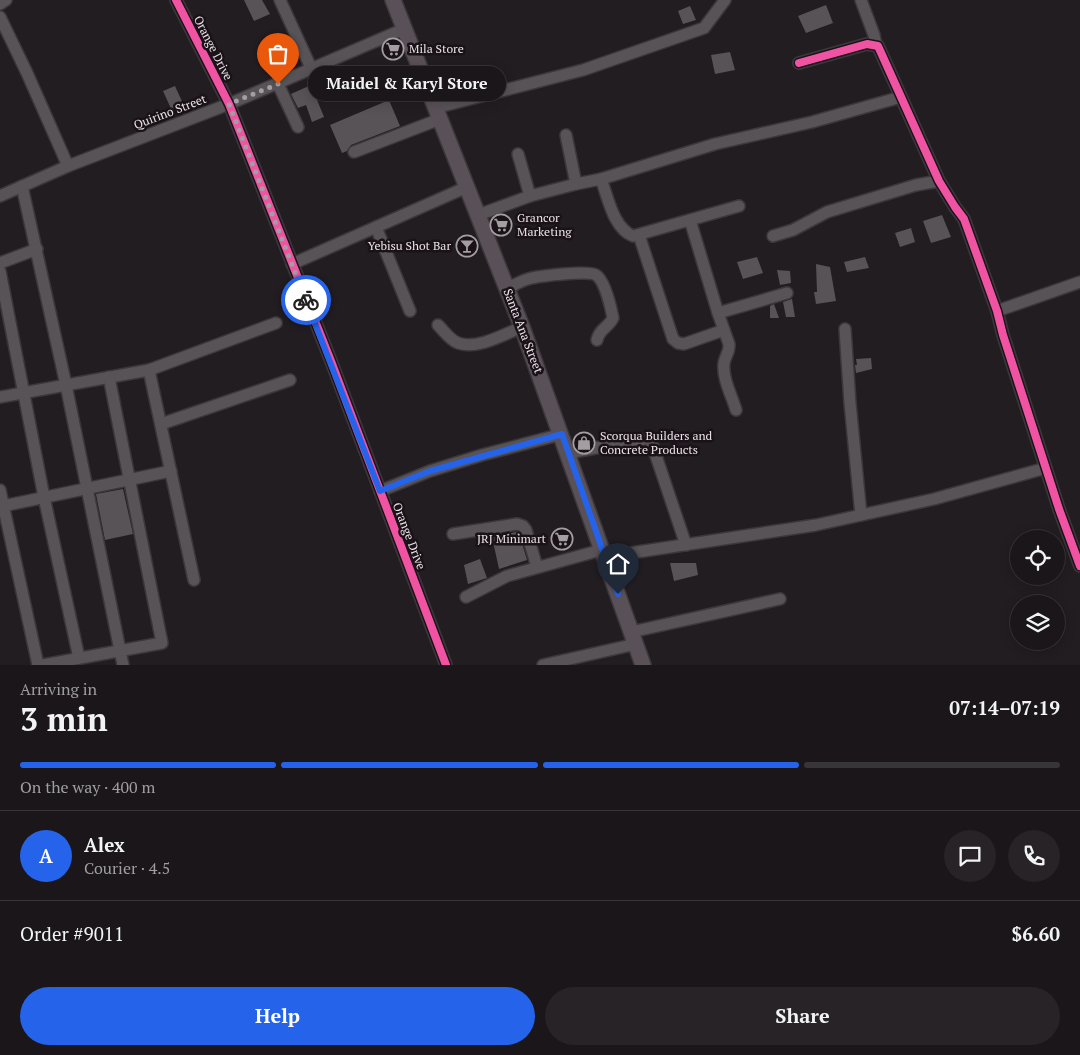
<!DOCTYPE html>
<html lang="en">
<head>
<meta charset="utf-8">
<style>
	:root { --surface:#1a1619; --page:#272326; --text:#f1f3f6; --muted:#9f9fa2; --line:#383538; --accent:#2563eb }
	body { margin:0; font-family:"PT Serif",serif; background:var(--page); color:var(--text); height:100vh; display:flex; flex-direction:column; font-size:19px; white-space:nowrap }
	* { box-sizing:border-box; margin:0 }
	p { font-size:16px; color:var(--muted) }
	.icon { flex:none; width:28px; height:28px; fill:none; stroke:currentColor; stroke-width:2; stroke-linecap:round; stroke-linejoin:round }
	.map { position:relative; height:665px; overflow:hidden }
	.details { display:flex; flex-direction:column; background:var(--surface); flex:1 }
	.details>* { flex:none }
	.tools { position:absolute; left:1010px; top:530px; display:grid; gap:10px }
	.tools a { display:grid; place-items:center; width:55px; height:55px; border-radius:50%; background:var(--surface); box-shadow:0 2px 12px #0003,0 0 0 1px var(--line); font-size:25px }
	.pin { position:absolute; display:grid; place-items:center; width:42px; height:42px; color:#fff; margin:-51px -21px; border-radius:50% 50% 50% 0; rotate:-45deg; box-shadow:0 0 5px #0007 }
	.pin .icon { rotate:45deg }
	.courier { position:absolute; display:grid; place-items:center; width:50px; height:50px; margin:-25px; border:4px solid #2563eb; border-radius:50%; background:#fff; color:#222; box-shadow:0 1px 6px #0007 }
	.bubble { position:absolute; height:35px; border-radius:18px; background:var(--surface); box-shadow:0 2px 12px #0003,0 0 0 1px var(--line); font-size:16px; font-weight:700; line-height:35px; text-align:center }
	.headline em { font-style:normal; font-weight:700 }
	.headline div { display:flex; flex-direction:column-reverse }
	.headline { display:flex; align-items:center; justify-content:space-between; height:85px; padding:0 20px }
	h1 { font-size:32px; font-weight:700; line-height:38px }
	.bar { display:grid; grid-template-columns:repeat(4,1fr); gap:8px 5px; align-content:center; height:60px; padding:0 20px }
	.bar i { height:6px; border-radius:4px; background:var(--line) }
	.bar .active { background:var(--accent) }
	.bar p { grid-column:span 4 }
	.line { display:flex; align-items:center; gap:12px; padding:0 20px; border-top:1px solid var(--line) }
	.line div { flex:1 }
	.round { display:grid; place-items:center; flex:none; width:52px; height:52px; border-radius:26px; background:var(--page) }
	.button { display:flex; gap:10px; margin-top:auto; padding:10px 20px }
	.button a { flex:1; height:58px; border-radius:30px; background:var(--accent); color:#fff; font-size:20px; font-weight:700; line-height:58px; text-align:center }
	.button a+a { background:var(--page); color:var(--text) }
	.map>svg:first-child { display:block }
	.building { fill:#575356 }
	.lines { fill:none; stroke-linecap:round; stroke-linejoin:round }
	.minor-casing { stroke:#3b373a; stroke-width:14 }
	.major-casing { stroke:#3b373a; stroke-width:18 }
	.minor { stroke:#575356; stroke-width:11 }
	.major { stroke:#5a5158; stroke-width:15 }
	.cycleway-casing { stroke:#1a1218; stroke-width:11 }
	.cycleway { stroke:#f153a3; stroke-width:8 }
	.done { stroke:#a39ea2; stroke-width:5; stroke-dasharray:0 9 }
	.route { stroke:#2563eb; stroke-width:6 }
	.labels { text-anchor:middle; stroke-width:5; stroke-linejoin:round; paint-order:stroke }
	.street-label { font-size:12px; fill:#e9e3e7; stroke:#1a1218 }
	.poi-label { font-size:12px; fill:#e9e3e7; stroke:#1a1218; text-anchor:start }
</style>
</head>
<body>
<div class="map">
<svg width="1080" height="665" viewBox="0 0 1080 665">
	<rect width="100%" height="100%" fill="#221d21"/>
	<g class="building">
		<polygon points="244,0 262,0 270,14 254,21"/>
		<polygon points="826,5 833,23 806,33 798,16"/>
		<polygon points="690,6 696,20 683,24 678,11"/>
		<polygon points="730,52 735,70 715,74 711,55"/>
		<polygon points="311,85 324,117 312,122 306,105 298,108 291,94"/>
		<polygon points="175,86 185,108 173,113 163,91"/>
		<polygon points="389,100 400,126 351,145 347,151 342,153 330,125"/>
		<polygon points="942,215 951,237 931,243 923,221"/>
		<polygon points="911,228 915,242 900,247 895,233"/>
		<polygon points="757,257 763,273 743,279 737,262"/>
		<polygon points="865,257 869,268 847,272 844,262"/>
		<polygon points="816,264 830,267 836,301 816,304 814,292 817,292"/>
		<polygon points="777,270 790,271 791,283 780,285"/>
		<polygon points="792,299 795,317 786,317 783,302"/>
		<polygon points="774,304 779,318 770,318 770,306"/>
		<polygon points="871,358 872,369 856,373 855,365 857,365 856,359"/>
		<polygon points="123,489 133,534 105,540 96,494"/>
		<polygon points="516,532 519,533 527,560 499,569 492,537"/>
		<polygon points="480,559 487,578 468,584 464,565"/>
		<polygon points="670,563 696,563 698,575 674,581"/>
	</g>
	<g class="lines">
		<g class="minor-casing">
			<g id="minor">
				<polyline points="176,0 229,104 331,361 446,665"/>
				<polyline points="280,0 312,70"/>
				<polyline points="861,0 874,35 876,45"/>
				<polyline points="0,4 6,0"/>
				<polyline points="0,17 27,73 68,166"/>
				<polyline points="799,63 867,44 878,46 939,181 955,207 964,219 997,311 1003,335 1059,509 1080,566"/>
				<polyline points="278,84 298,127"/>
				<polyline points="435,108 583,70 704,28 725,0"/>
				<polyline points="566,135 576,184"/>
				<polyline points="354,152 440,119"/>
				<polyline points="518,154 530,196"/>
				<path d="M601 179C608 197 613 228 633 236L739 206"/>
				<polyline points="22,186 66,385 123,665"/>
				<polyline points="0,196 68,166 229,104 404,29"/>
				<polyline points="478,215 530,196 576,184 601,179 715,144 812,122 901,97"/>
				<path d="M690 220 718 313 729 344C730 352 725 356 724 363 722 378 732 396 736 410"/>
				<polyline points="376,227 410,311"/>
				<polyline points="639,235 673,339 678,343 684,344 724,330"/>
				<polyline points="773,236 793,230 827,212 916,185 939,181"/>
				<polyline points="0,263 37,249"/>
				<polyline points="292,264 467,187"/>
				<polyline points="0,271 44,497 79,658"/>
				<path d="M506 289C513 286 520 281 528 279 538 276 589 270 596 275 605 281 611 308 613 318 609 327 599 329 597 340"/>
				<polyline points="997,311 1080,282"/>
				<polyline points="718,313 787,293"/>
				<path d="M438 325C444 331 450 340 458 343 477 350 505 334 522 327"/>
				<polyline points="845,329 850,403 861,515"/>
				<polyline points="149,370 194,580"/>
				<polyline points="0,397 149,370 276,323"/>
				<polyline points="161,424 290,380"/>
				<polyline points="568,453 650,438 686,545"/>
				<polyline points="0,490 38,665"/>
				<polyline points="380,491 430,471 482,455 562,434"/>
				<polyline points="3,506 171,471"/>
				<polyline points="453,534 517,524 523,526 526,530 537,567"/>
				<polyline points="604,557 816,525 934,499 1046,468"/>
				<polyline points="466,597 507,576 601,550"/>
				<polyline points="631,632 780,599"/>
				<polyline points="43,665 162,643 109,377"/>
				<polyline points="543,665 636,644"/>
			</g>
		</g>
		<g class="major-casing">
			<polyline id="major" points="393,0 522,327 643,665"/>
		</g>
		<use href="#minor" class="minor"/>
		<use href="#major" class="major"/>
		<g class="cycleway-casing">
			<g id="cycleway">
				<polyline points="176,0 229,104 331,361 446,665"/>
				<polyline points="799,63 867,44 878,46 939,181 955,207 964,219 997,311 1003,335 1059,509 1080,566"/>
			</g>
		</g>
		<use href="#cycleway" class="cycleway"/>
	</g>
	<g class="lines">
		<polyline class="done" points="278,84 229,104 306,300"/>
		<polyline class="route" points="306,300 380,491 430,471 562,434 618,594"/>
	</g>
	<defs>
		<g id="supermarket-ring" transform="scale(1.125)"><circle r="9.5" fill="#1a1218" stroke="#a39ea2" stroke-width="1.5"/><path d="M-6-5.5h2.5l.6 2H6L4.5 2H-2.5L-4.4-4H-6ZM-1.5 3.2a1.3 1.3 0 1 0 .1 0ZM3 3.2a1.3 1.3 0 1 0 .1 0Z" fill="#a39ea2"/></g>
		<g id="bar-ring" transform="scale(1.125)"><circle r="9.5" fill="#1a1218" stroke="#a39ea2" stroke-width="1.5"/><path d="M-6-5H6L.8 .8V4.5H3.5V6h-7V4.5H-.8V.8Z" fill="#a39ea2"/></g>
		<g id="shop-ring" transform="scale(1.125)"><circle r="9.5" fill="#1a1218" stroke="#a39ea2" stroke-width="1.5"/><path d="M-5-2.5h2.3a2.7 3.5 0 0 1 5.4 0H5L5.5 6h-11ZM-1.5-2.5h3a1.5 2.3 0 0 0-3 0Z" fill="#a39ea2"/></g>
	</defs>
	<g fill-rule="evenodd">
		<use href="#supermarket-ring" x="393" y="49"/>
		<use href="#supermarket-ring" x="501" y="225"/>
		<use href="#bar-ring" x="467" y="246"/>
		<use href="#shop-ring" x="584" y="443"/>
		<use href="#supermarket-ring" x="562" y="539"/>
	</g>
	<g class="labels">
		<g class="street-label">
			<text transform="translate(213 48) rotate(63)" y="4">Orange Drive</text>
			<text transform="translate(170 112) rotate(-21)" y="4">Quirino Street</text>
			<text transform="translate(523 331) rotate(69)" y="4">Santa Ana Street</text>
			<text transform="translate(409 536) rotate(69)" y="4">Orange Drive</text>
		</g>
		<g class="poi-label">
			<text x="409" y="53">Mila Store</text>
			<text x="517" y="222">Grancor<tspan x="517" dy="14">Marketing</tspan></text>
			<text x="451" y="250" text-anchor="end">Yebisu Shot Bar</text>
			<text x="600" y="440">Scorqua Builders and<tspan x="600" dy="14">Concrete Products</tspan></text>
			<text x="546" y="543" text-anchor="end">JRJ Minimart</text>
		</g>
	</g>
</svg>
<div class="tools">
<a><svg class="icon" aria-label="locate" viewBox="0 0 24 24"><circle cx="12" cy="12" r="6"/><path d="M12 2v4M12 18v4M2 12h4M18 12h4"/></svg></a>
<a><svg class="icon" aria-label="layers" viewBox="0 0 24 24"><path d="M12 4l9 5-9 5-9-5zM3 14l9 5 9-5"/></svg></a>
</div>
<div class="pin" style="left:278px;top:84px;background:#ea580c"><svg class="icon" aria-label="bag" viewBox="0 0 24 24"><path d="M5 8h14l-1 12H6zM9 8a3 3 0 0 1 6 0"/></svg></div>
<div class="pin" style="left:618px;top:594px;background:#1f2937"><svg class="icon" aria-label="home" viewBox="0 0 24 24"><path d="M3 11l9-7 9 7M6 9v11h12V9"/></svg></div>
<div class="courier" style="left:306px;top:300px"><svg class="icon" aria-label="bike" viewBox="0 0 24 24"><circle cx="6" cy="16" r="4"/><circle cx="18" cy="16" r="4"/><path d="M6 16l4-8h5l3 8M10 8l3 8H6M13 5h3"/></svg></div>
<div class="bubble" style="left:308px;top:66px;width:198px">Maidel &amp; Karyl Store</div>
</div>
<section class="details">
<div class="headline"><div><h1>3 min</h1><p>Arriving in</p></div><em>07:14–07:19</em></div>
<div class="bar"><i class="active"></i><i class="active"></i><i class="active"></i><i></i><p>On the way · 400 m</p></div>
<div class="line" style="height:90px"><b class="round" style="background:var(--accent);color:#fff">A</b><div><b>Alex</b><p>Courier · 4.5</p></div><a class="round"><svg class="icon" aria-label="chat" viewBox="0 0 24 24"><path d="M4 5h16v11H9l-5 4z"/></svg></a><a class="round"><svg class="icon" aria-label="phone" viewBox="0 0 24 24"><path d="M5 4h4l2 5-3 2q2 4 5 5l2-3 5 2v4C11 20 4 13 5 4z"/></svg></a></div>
<div class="line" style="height:65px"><div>Order #9011</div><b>$6.60</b></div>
<div class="button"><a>Help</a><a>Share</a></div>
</section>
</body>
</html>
